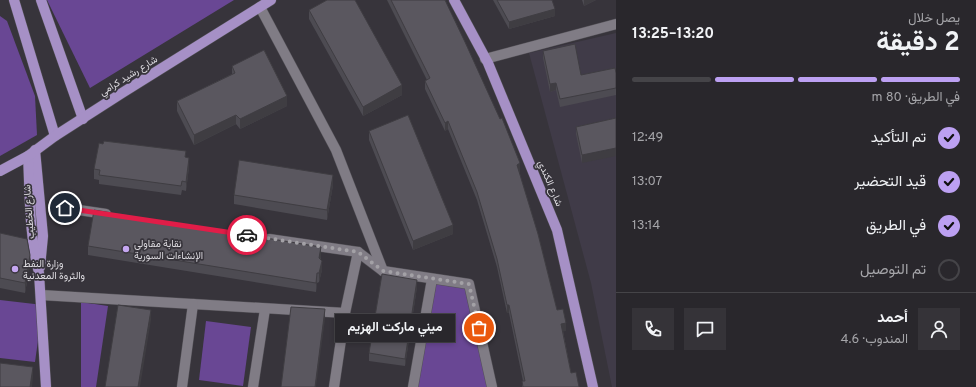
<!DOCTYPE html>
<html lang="ar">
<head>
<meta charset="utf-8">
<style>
	:root { --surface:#29272c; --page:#353338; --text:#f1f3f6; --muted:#a5a5a9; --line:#454448; --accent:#bca0f2 }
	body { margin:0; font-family:Overpass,Vazirmatn,sans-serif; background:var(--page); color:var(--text); direction:rtl; height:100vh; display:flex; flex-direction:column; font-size:15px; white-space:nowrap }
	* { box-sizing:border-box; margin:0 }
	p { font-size:13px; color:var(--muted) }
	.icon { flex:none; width:22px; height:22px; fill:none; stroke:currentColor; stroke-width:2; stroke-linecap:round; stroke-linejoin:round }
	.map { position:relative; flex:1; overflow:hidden; direction:ltr }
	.details { display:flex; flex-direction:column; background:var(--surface); width:360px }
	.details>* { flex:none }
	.pin { position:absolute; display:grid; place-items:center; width:34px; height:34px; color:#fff; margin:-17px; border:2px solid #fff; border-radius:50%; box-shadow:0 1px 4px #0007 }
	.courier { position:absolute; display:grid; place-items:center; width:40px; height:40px; margin:-20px; border:3px solid #e11d48; border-radius:50%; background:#fff; color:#222; box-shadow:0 1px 5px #0007 }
	.bubble { position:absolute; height:28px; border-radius:0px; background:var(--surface); box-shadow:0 2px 6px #0003,0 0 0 1px var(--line); font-size:13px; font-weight:700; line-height:28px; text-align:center; direction:rtl }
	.summary em { font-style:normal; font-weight:700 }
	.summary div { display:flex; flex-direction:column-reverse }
	.summary { display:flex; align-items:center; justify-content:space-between; height:68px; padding:0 16px }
	h1 { font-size:26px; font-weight:700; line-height:30px }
	.bar { display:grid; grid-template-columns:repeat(4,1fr); gap:6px 4px; align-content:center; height:48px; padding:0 16px }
	.bar i { height:5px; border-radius:3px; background:var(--line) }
	.bar .active { background:var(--accent) }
	.bar p { grid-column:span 4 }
	.line { display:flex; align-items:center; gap:10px; padding:0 16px; border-top:1px solid var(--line) }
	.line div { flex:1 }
	.round { display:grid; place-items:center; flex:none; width:42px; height:42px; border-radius:0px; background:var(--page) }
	ol { padding:0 16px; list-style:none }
	li { display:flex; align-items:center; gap:12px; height:44px }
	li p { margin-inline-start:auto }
	li .icon { padding:4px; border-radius:50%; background:var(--accent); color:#111; stroke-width:4 }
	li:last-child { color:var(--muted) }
	li i { width:22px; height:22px; border:2px solid var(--line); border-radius:50% }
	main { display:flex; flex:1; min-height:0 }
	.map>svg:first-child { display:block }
	.built { fill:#403b48 }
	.green { fill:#694794 }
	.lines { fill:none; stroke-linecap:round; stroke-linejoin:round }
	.minor-casing { stroke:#535157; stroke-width:11 }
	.major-casing { stroke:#535157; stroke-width:11 }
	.minor { stroke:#807c85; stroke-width:10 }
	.major { stroke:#a690c6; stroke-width:10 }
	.wall { fill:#4d4b52 }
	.shaded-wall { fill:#3f3d42 }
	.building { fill:#5a575f; stroke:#3f3d42 }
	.done { stroke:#a3a1a6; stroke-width:4; stroke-dasharray:0 7.2 }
	.route { stroke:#e11d48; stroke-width:5 }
	.poi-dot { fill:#c5a7f1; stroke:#37343b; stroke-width:1.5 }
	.labels { text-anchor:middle; stroke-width:3.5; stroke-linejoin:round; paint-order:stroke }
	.street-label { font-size:10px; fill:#dddbe0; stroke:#37343b }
	.poi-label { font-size:10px; fill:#dddbe0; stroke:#37343b; text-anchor:start }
</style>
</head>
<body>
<main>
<section class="details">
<div class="summary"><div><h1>2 دقيقة</h1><p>يصل خلال</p></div><em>13:20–13:25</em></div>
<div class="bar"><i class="active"></i><i class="active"></i><i class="active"></i><i></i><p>في الطريق · 80 m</p></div>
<ol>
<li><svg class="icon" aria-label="check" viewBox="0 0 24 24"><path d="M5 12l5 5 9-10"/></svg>تم التأكيد<p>12:49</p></li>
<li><svg class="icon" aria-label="check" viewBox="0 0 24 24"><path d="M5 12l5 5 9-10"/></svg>قيد التحضير<p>13:07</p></li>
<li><svg class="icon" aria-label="check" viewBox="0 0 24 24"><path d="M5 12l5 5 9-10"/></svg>في الطريق<p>13:14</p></li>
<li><i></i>تم التوصيل</li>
</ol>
<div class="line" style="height:72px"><a class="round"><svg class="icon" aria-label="person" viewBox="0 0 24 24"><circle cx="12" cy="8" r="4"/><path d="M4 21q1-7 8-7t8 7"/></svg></a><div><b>أحمد</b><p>المندوب · 4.6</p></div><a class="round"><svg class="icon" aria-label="chat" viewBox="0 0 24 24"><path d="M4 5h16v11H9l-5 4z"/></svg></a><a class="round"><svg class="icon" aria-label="phone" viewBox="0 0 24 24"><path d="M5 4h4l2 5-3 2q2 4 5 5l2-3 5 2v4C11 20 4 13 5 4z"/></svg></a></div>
</section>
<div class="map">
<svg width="616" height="387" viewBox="0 0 616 387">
	<rect width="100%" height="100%" fill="#37343b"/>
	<polygon class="built" points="616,33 616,387 612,387 591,283 529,53"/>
	<g class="green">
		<polygon points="47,0 234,0 90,88"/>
		<polygon points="0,16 7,21 35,96 37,135 0,156"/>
		<polygon points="435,284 465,288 488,387 417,387"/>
		<polygon points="0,300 43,305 35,362 0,358"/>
		<polygon points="81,302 108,306 96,387 81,387"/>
		<polygon points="206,321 251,327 243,386 199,380"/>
	</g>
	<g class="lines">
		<g class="minor-casing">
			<g id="minor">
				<polyline points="260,7 336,150 383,271"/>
				<polyline points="485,59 616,24"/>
				<polyline points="65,208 106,214"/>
				<polyline points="269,239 358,252 383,271 469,284 492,387"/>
				<polyline points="41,295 345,313"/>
				<polyline points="182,387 193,304"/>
				<polyline points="253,387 265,309"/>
				<polyline points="334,387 345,313 358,252"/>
				<polyline points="413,387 432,279"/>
			</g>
		</g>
		<g class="major-casing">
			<g id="major">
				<polyline points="14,0 55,136"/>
				<polyline points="41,0 83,119"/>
				<polyline points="454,0 488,63 557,230 593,387"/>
				<polyline points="35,150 43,236 40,267"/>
				<path d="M28 156C30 195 29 235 39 273L46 387"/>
				<polyline points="0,171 28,156 55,136 122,93 271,0"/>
			</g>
		</g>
		<use href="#minor" class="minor"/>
		<use href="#major" class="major"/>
	</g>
	<g class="wall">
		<polygon points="387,0 445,0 520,171 519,172 557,310 566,331 563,331 571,373 579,387 522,387 522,381 523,381 509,313 507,313 497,267 477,200 448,129 445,131 425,89 425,81 427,80"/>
		<polygon points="493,0 552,0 555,16 509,29"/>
		<polygon points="582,0 596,0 584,6"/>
		<polygon points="309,10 402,95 363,116 309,19"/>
		<polygon points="543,51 581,75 616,73 616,95 560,107 556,90 550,92 543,58"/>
		<polygon points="232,66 287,106 240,129 236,124 194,145 177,111 177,101 232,74"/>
		<polygon points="616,118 582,163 576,134 576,127"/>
		<polygon points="369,131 453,234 413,250 369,140"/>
		<polygon points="186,157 189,167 186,191 182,190 181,195 99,184 99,180 94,179 94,169"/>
		<polygon points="333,185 327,220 234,204 234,195"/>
		<polygon points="0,233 30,265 25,293 0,288"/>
		<polygon points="88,246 321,257 321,259 322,270 319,282 317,283 316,292 88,255"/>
		<polygon points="417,287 405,366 369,361 369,353"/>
	</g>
	<g class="shaded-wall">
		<polygon points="584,0 596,0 584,6"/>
		<polygon points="555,9 555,16 509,29 509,22"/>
		<polygon points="556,83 556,90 550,92 550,84"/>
		<polygon points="402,85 402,95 363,116 363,107"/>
		<polygon points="287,96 287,106 240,129 240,119"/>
		<polygon points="236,115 236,124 194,145 194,135"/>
		<polygon points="448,121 448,129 445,131 445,123"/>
		<polygon points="616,148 616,156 582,163 582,155"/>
		<polygon points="189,158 189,167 186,191 186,182"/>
		<polygon points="520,163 520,171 517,173 517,165"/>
		<polygon points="333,175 333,185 327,220 327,210"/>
		<polygon points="453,225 453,234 413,250 413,241"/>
		<polygon points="321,247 321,257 319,267 319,258"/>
		<polygon points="30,255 30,265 25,293 25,283"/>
		<polygon points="322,261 322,270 319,282 319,273"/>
		<polygon points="317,273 317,283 316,292 316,283"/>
		<polygon points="417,280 417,287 405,366 405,359"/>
		<rect x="507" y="305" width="2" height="8"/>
		<polygon points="325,309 325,319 316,387 315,387"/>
		<polygon points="151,310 151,320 140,387 138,387"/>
		<polygon points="566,323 566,331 561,332 561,324"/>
		<polygon points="33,367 33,377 32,387 30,387"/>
	</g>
	<g class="building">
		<polygon points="327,0 355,0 402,85 363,107 309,10"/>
		<polygon points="391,0 445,0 465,42 500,119 502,118 520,163 517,165 538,234 557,310 563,309 566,323 561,324 571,373 576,372 579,387 523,387 522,381 525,381 509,305 507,305 497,259 477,192 448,121 445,123 425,81 430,78"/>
		<polygon points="497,0 552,0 555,9 509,22"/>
		<polygon points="575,44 581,75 615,68 616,73 616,88 560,99 556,83 550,84 543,51"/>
		<polygon points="264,50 287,96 240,119 236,115 194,135 177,101 235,73 232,66"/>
		<polygon points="408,115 453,225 413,241 369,131"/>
		<polygon points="616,118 616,148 582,155 576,127"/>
		<polygon points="104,141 186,151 185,157 189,158 186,182 182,181 181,186 99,175 100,170 94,169 99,143 103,144"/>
		<polygon points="239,160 333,175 327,210 234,195"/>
		<polygon points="94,210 321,247 319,258 322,261 319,273 317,273 316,283 88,246"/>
		<polygon points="0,233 27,239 30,255 25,283 0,278"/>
		<polygon points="382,274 417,280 405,359 369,353"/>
		<polygon points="118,305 151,310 138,387 105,387"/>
		<polygon points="291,307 325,309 315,387 281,387"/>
		<polygon points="0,363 33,367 30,387 0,387"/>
	</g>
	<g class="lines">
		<polyline class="done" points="247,235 358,252 383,271 469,284 479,328"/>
		<polyline class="route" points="65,208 247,235"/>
	</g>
	<g class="poi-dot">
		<circle cx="126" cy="249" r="4"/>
		<circle cx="15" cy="269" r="4"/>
	</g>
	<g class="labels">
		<g class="street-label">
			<text transform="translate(128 75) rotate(-32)" y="4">شارع رشيد كرامي</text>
			<text transform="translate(551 183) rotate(67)" y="4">شارع الكندي</text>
			<text transform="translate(28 212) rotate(-94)" y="4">شارع الخطيب</text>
		</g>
		<g class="poi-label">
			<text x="134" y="247">نقابة مقاولي<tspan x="134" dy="12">الإنشاءات السورية</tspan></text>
			<text x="23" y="267">وزارة النفط<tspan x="23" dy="12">والثروة المعدنية</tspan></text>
		</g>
	</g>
</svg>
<div class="pin" style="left:479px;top:328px;background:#ea580c"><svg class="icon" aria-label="bag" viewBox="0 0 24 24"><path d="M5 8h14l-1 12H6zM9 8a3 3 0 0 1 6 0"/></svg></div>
<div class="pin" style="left:65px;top:208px;background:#1f2937"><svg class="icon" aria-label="home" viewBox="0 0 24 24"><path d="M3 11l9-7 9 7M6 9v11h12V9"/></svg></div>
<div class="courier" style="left:247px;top:235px"><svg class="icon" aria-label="car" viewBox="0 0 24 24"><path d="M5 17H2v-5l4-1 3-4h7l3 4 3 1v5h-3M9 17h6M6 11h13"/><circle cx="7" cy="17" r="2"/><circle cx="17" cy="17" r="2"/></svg></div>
<div class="bubble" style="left:335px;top:314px;width:120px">ميني ماركت الهزيم</div>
</div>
</main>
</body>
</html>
